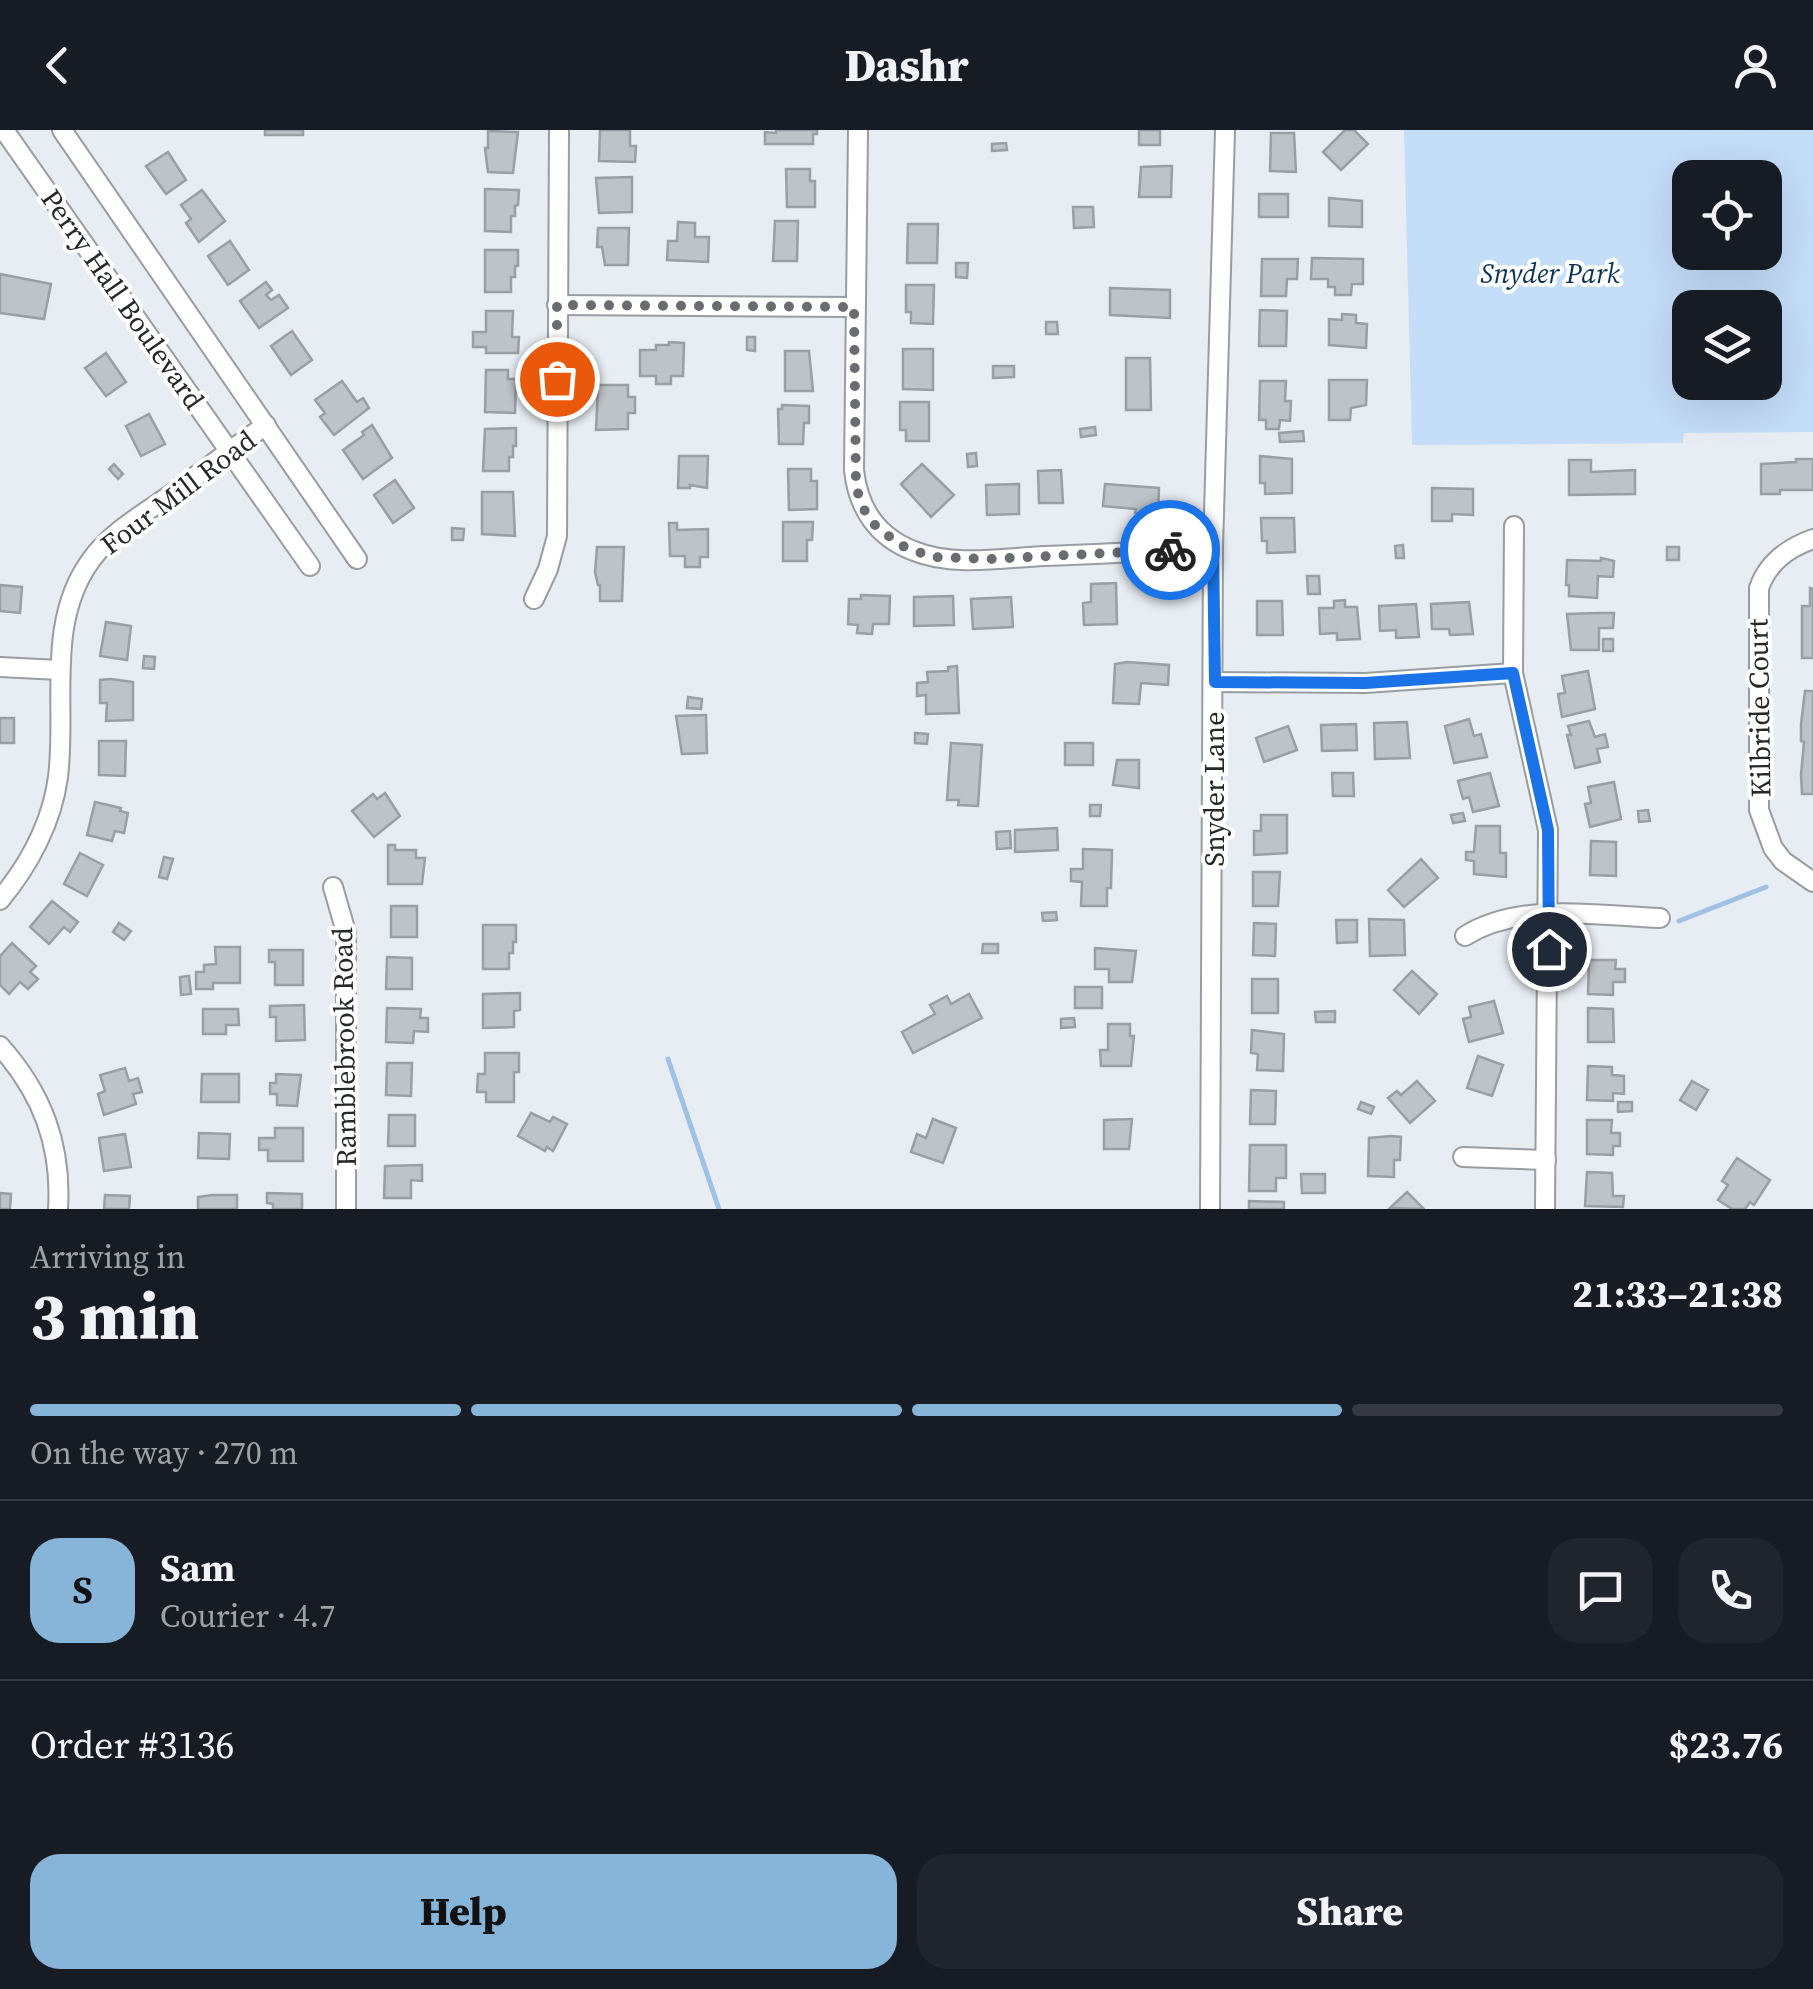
<!DOCTYPE html>
<html lang="en">
<head>
<meta charset="utf-8">
<style>
	:root { --surface:#171b24; --page:#20242c; --text:#f1f3f6; --muted:#9ea1a6; --line:#363941; --accent:#87b4d9 }
	body { margin:0; font-family:"Source Serif 4",serif; background:var(--page); color:var(--text); height:100vh; display:flex; flex-direction:column; font-size:38px; white-space:nowrap }
	* { box-sizing:border-box; margin:0 }
	p { font-size:32px; color:var(--muted) }
	.icon { flex:none; width:55px; height:55px; fill:none; stroke:currentColor; stroke-width:2; stroke-linecap:round; stroke-linejoin:round }
	.map { position:relative; height:1079px; overflow:hidden }
	.details { display:flex; flex-direction:column; background:var(--surface); flex:1 }
	.details>* { flex:none }
	.fabs { position:absolute; left:1672px; top:30px; display:grid; gap:20px }
	.fabs a { display:grid; place-items:center; width:110px; height:110px; border-radius:20px; background:var(--surface); box-shadow:0 10px 40px #0002; font-size:50px }
	.pin { position:absolute; display:grid; place-items:center; width:85px; height:85px; color:#fff; margin:-42px; border:5px solid #fff; border-radius:50%; box-shadow:0 2px 10px #0007 }
	.courier { position:absolute; display:grid; place-items:center; width:100px; height:100px; margin:-50px; border:8px solid #1a73e8; border-radius:50%; background:#fff; color:#222; box-shadow:0 2px 12px #0007 }
	.summary em { font-style:normal; font-weight:800 }
	.summary div { display:flex; flex-direction:column-reverse }
	.summary { display:flex; align-items:center; justify-content:space-between; height:170px; padding:0 30px }
	h1 { font-size:65px; font-weight:800; line-height:75px }
	.bar { display:grid; grid-template-columns:repeat(4,1fr); gap:15px 10px; align-content:center; height:120px; padding:0 30px }
	.bar i { height:12px; border-radius:8px; background:var(--line) }
	.bar .selected { background:var(--accent) }
	.bar p { grid-column:span 4 }
	.line { display:flex; align-items:center; gap:25px; padding:0 30px; border-top:2px solid var(--line) }
	.line div { flex:1 }
	.round { display:grid; place-items:center; flex:none; width:105px; height:105px; border-radius:30px; background:var(--page) }
	.button { display:flex; gap:20px; margin-top:auto; padding:20px 30px }
	.button a { flex:1; height:115px; border-radius:30px; background:var(--accent); color:#111; font-size:40px; font-weight:800; line-height:115px; text-align:center }
	.button a+a { background:var(--page); color:var(--text) }
	header { display:flex; justify-content:space-between; align-items:center; height:130px; padding:0 30px; background:var(--surface); font-size:45px; font-weight:800 }
	.map>svg:first-child { display:block }
	.green { fill:#c4ddf9; fill-rule:evenodd }
	.lines { fill:none; stroke-linecap:round; stroke-linejoin:round }
	.stream { stroke:#9fc1e5; stroke-width:5 }
	.building { fill:#bec3c8; stroke:#9a9fa4; stroke-width:2.5 }
	.street-casing { stroke:#989da2; stroke-width:22 }
	.street { stroke:#fff; stroke-width:18 }
	.done { stroke:#696c70; stroke-width:10; stroke-dasharray:0 18 }
	.route { stroke:#1a73e8; stroke-width:12 }
	.labels { text-anchor:middle; stroke-width:8; stroke-linejoin:round; paint-order:stroke }
	.park-label { font-size:28px; font-style:italic; fill:#0d3254; stroke:#fff }
	.street-label { font-size:28px; fill:#252729; stroke:#fff }
</style>
</head>
<body>
<header><svg class="icon" aria-label="back" viewBox="0 0 24 24"><path d="M15 5l-7 7 7 7"/></svg>Dashr<svg class="icon" aria-label="person" viewBox="0 0 24 24"><circle cx="12" cy="8" r="4"/><path d="M4 21q1-7 8-7t8 7"/></svg></header>
<div class="map">
<svg width="1813" height="1079" viewBox="0 0 1813 1079">
	<rect width="100%" height="100%" fill="#e8edf3"/>
	<path class="green" d="M1404 0H1813V302L1684 303 1683 313 1412 315ZM1690 48H1765V122H1690ZM1690 178H1765V252H1690Z"/>
	<g class="lines">
		<g class="stream">
			<polyline points="1679,791 1766,757"/>
			<polyline points="668,929 719,1079"/>
		</g>
	</g>
	<g class="building">
		<rect x="265" y="0" width="38" height="5"/>
		<polygon points="600,0 630,0 630,16 636,16 635,32 599,31"/>
		<polygon points="776,0 817,0 817,4 813,4 813,14 765,14 765,2 776,3"/>
		<rect x="1139" y="0" width="21" height="15"/>
		<polygon points="1345,0 1354,0 1368,14 1341,40 1323,22"/>
		<polygon points="488,1 518,2 513,43 488,42 485,18 488,18"/>
		<polygon points="1271,3 1294,3 1296,42 1270,41"/>
		<polygon points="1006,13 1007,20 992,21 992,14"/>
		<polygon points="168,22 186,50 166,64 146,36"/>
		<polygon points="1165,36 1172,36 1171,67 1139,67 1141,37"/>
		<polygon points="786,39 810,39 810,51 815,51 815,77 787,77"/>
		<polygon points="632,47 632,82 599,83 596,48"/>
		<polygon points="485,59 519,60 518,75 515,76 515,86 511,86 511,102 485,101"/>
		<polygon points="202,60 225,91 199,112 186,93 191,89 181,75"/>
		<rect x="1259" y="64" width="29" height="23"/>
		<polygon points="1329,68 1362,71 1362,97 1329,96"/>
		<polygon points="1073,77 1093,77 1094,97 1074,98"/>
		<polygon points="775,91 798,91 797,131 773,131"/>
		<polygon points="678,92 695,93 695,107 709,107 708,132 667,130 668,111 677,111"/>
		<polygon points="908,94 938,94 937,133 907,133"/>
		<polygon points="598,98 629,98 628,135 605,135 602,117 597,117"/>
		<polygon points="230,111 249,140 228,155 208,126"/>
		<polygon points="485,120 518,120 518,136 515,136 515,147 511,147 511,162 485,162"/>
		<polygon points="1312,128 1363,129 1363,154 1352,154 1351,165 1335,165 1335,157 1328,157 1328,149 1311,149"/>
		<polygon points="1262,129 1298,129 1297,149 1287,149 1286,166 1261,166"/>
		<polygon points="956,133 968,133 967,148 956,147"/>
		<polygon points="0,144 51,154 44,189 0,183"/>
		<polygon points="266,152 272,160 266,165 271,170 279,165 288,178 259,198 240,171"/>
		<polygon points="906,155 934,155 933,194 911,193 911,182 906,182"/>
		<polygon points="1110,158 1170,160 1170,188 1110,185"/>
		<polygon points="1260,180 1287,181 1286,216 1259,216"/>
		<polygon points="486,181 513,181 512,207 519,207 518,223 486,223 486,217 473,217 473,202 486,202"/>
		<polygon points="1342,184 1356,185 1356,193 1367,194 1366,218 1329,215 1329,189 1342,190"/>
		<polygon points="1046,192 1057,192 1058,204 1046,204"/>
		<polygon points="292,201 312,230 291,245 271,216"/>
		<polygon points="747,207 755,207 755,221 747,220"/>
		<polygon points="669,212 684,213 683,246 671,246 671,254 656,254 656,246 640,246 640,220 656,220 656,215 669,215"/>
		<polygon points="903,219 933,219 933,260 903,259"/>
		<polygon points="785,221 809,221 813,261 785,261"/>
		<polygon points="106,223 126,252 106,266 85,238"/>
		<polygon points="1126,228 1150,228 1151,280 1126,280"/>
		<polygon points="993,236 1014,236 1014,247 993,248"/>
		<polygon points="486,240 508,240 508,249 516,249 515,283 485,282"/>
		<polygon points="1329,250 1367,250 1366,275 1351,278 1350,290 1329,290"/>
		<polygon points="342,251 357,272 363,268 369,278 334,305 320,287 325,283 315,270"/>
		<polygon points="1260,251 1286,251 1285,271 1291,271 1290,291 1280,290 1279,299 1266,299 1266,290 1259,290"/>
		<polygon points="598,255 628,255 628,267 635,267 635,283 628,283 628,299 596,300"/>
		<polygon points="900,272 929,272 929,311 906,311 906,300 900,300"/>
		<polygon points="782,275 809,276 809,293 804,293 803,314 779,314 778,279 782,279"/>
		<polygon points="149,284 165,314 141,326 126,296"/>
		<polygon points="372,295 392,328 363,349 343,320 364,305 362,302"/>
		<polygon points="1095,297 1096,305 1081,307 1080,299"/>
		<polygon points="516,298 516,316 513,316 513,327 509,327 509,341 483,341 485,299"/>
		<polygon points="1303,301 1304,311 1280,312 1279,303"/>
		<polygon points="976,323 977,336 968,337 967,324"/>
		<polygon points="679,326 708,326 707,358 690,355 690,358 678,358"/>
		<polygon points="1260,326 1292,329 1292,363 1265,364 1265,353 1260,353"/>
		<polygon points="1796,329 1813,329 1813,360 1780,360 1780,364 1761,364 1761,334 1796,332"/>
		<polygon points="1569,330 1591,330 1591,342 1635,340 1635,364 1569,365"/>
		<polygon points="114,334 123,344 118,349 109,339"/>
		<polygon points="922,334 954,365 931,387 901,354"/>
		<polygon points="788,339 811,339 811,351 817,351 817,379 789,380"/>
		<polygon points="1061,340 1063,373 1039,373 1038,341"/>
		<polygon points="395,350 414,378 393,393 374,365"/>
		<polygon points="1019,354 1019,384 987,385 986,355"/>
		<polygon points="1105,354 1159,358 1158,385 1135,383 1136,379 1103,376"/>
		<polygon points="1432,358 1473,359 1473,385 1452,384 1452,391 1432,391"/>
		<polygon points="482,362 513,362 515,406 482,404"/>
		<polygon points="1261,388 1294,388 1295,422 1267,423 1267,411 1262,411"/>
		<polygon points="783,392 813,392 812,410 807,410 807,431 783,431"/>
		<polygon points="669,393 677,393 677,400 708,399 708,427 700,427 700,437 685,437 685,426 670,426"/>
		<polygon points="452,398 464,399 463,410 452,410"/>
		<polygon points="1403,415 1404,428 1396,428 1395,416"/>
		<polygon points="597,417 624,417 622,471 600,471 600,455 598,455 595,442"/>
		<rect x="1667" y="417" width="12" height="13"/>
		<polygon points="1601,428 1614,431 1613,447 1598,446 1597,468 1569,466 1569,455 1566,455 1567,430 1601,431"/>
		<polygon points="1307,446 1319,446 1320,464 1308,464"/>
		<polygon points="1116,453 1117,494 1084,495 1083,473 1091,472 1091,454"/>
		<polygon points="0,455 22,457 20,483 0,481"/>
		<polygon points="1810,458 1813,459 1813,528 1802,528 1802,476 1810,476"/>
		<polygon points="861,465 890,466 889,494 873,494 872,504 857,503 858,495 848,494 849,469 861,469"/>
		<polygon points="953,466 954,495 914,496 914,467"/>
		<polygon points="1011,467 1013,497 973,499 971,469"/>
		<polygon points="1345,470 1345,477 1357,477 1360,509 1337,510 1337,503 1320,504 1319,478 1334,478 1334,471"/>
		<polygon points="1257,471 1282,471 1283,505 1257,505"/>
		<polygon points="1469,472 1473,504 1450,505 1449,499 1432,499 1431,474"/>
		<polygon points="1416,474 1419,507 1396,508 1396,500 1380,501 1379,476"/>
		<polygon points="1599,483 1614,483 1613,498 1599,498 1599,520 1571,520 1567,484"/>
		<polygon points="106,492 131,496 127,530 100,526"/>
		<rect x="1603" y="509" width="10" height="12"/>
		<polygon points="144,526 155,527 154,539 143,538"/>
		<polygon points="1127,532 1169,535 1168,555 1141,553 1139,574 1113,573 1115,534"/>
		<polygon points="957,536 959,583 926,584 926,565 917,566 917,553 928,552 927,542 948,541 948,537"/>
		<polygon points="1588,541 1595,579 1562,587 1558,564 1565,563 1562,546"/>
		<polygon points="111,549 133,552 133,590 106,591 107,573 100,573 100,550"/>
		<polygon points="1805,561 1813,561 1813,664 1802,664 1801,645 1804,612 1801,611 1801,594"/>
		<polygon points="688,567 702,569 701,579 687,578"/>
		<polygon points="706,585 707,623 682,624 676,586"/>
		<rect x="0" y="588" width="14" height="25"/>
		<polygon points="1469,589 1474,606 1481,604 1487,627 1454,633 1445,596"/>
		<polygon points="1589,591 1595,607 1605,604 1608,617 1597,619 1600,632 1575,638 1567,605 1571,605 1568,596"/>
		<polygon points="1407,592 1410,628 1375,629 1374,593"/>
		<polygon points="1356,594 1357,620 1322,621 1321,595"/>
		<polygon points="1288,596 1297,620 1264,632 1256,608"/>
		<polygon points="915,603 928,604 927,614 915,613"/>
		<polygon points="99,611 126,611 125,646 99,645"/>
		<polygon points="951,613 982,615 978,676 958,675 959,670 947,670"/>
		<rect x="1065" y="613" width="28" height="22"/>
		<polygon points="1117,630 1139,630 1139,658 1113,655"/>
		<polygon points="1332,643 1353,643 1354,666 1333,666"/>
		<polygon points="1490,643 1499,676 1473,682 1469,667 1463,669 1458,651"/>
		<polygon points="1614,652 1621,689 1590,697 1585,674 1591,673 1588,657"/>
		<polygon points="385,663 400,686 374,707 352,681 373,664 377,669"/>
		<polygon points="95,672 121,678 120,681 128,683 124,703 115,701 112,711 87,705"/>
		<polygon points="1090,675 1101,675 1100,686 1090,686"/>
		<polygon points="1648,680 1650,691 1639,692 1638,681"/>
		<polygon points="1463,683 1465,691 1453,693 1451,685"/>
		<polygon points="1261,685 1287,685 1287,723 1254,725 1254,701 1261,701"/>
		<polygon points="1476,696 1500,696 1500,723 1506,723 1506,747 1474,744 1474,731 1466,730 1466,722 1474,722"/>
		<polygon points="1057,698 1058,720 1015,722 1015,700"/>
		<polygon points="1010,701 1011,718 997,719 996,702"/>
		<polygon points="1591,711 1616,712 1616,746 1590,745"/>
		<polygon points="388,715 395,715 395,720 416,720 416,728 425,728 422,754 388,754"/>
		<polygon points="1083,719 1112,720 1111,758 1107,758 1107,776 1081,776 1082,752 1071,751 1071,739 1083,739"/>
		<polygon points="80,723 103,735 87,766 64,754"/>
		<polygon points="164,727 173,729 167,749 159,747"/>
		<polygon points="1421,729 1438,748 1404,777 1388,760"/>
		<polygon points="1253,742 1280,742 1278,776 1253,776"/>
		<polygon points="52,771 78,792 70,802 64,797 49,814 30,797"/>
		<rect x="391" y="776" width="26" height="31"/>
		<polygon points="1056,782 1057,790 1043,791 1042,783"/>
		<polygon points="1369,789 1404,790 1405,825 1370,826"/>
		<polygon points="1336,790 1357,790 1357,812 1337,813"/>
		<polygon points="119,793 131,801 124,810 113,802"/>
		<polygon points="1254,793 1276,794 1275,826 1253,825"/>
		<polygon points="483,795 516,795 516,812 513,812 513,823 509,823 509,839 483,839"/>
		<polygon points="12,813 36,836 30,842 38,849 28,859 20,852 9,864 0,855 0,826"/>
		<polygon points="983,814 998,814 998,823 982,823"/>
		<polygon points="215,817 240,817 240,853 213,853 213,859 196,859 196,842 204,842 204,835 216,834"/>
		<polygon points="1095,818 1136,821 1132,852 1109,852 1109,839 1095,839"/>
		<polygon points="269,820 303,820 303,855 275,855 275,832 269,832"/>
		<polygon points="387,827 412,828 412,859 386,859"/>
		<polygon points="1589,830 1616,830 1615,839 1625,839 1625,852 1613,852 1613,865 1588,864"/>
		<polygon points="1412,841 1437,864 1419,884 1394,860"/>
		<polygon points="189,846 191,864 181,865 180,847"/>
		<rect x="1252" y="849" width="26" height="34"/>
		<rect x="1075" y="857" width="27" height="21"/>
		<polygon points="520,863 520,880 514,881 514,897 483,898 483,864"/>
		<polygon points="969,864 982,888 913,923 902,902 935,884 930,875 947,866 951,874"/>
		<polygon points="1494,871 1503,903 1469,912 1463,889 1471,887 1469,877"/>
		<polygon points="304,875 305,910 276,911 276,887 270,887 270,876"/>
		<polygon points="387,878 421,879 420,888 428,888 428,902 414,901 413,913 386,912"/>
		<polygon points="1588,878 1613,879 1614,912 1588,912"/>
		<polygon points="203,879 238,879 239,895 226,895 226,904 203,904"/>
		<polygon points="1335,881 1335,892 1316,892 1315,882"/>
		<polygon points="1074,888 1075,897 1061,898 1061,889"/>
		<polygon points="1108,894 1130,894 1130,906 1134,906 1131,936 1101,936 1100,920 1108,920"/>
		<polygon points="1252,900 1284,904 1283,941 1257,940 1258,924 1251,923"/>
		<polygon points="485,923 519,923 519,942 514,942 514,972 486,972 486,962 477,962 478,944 485,944"/>
		<polygon points="1478,926 1503,935 1492,966 1467,958"/>
		<polygon points="387,933 412,933 411,966 386,965"/>
		<polygon points="1588,936 1612,937 1612,945 1624,946 1624,964 1613,963 1613,971 1587,970"/>
		<polygon points="125,938 129,951 138,948 142,962 133,964 136,974 104,985 98,964 105,961 100,945"/>
		<polygon points="202,944 239,944 239,972 201,972"/>
		<polygon points="276,944 301,945 297,976 277,975 277,964 270,964 270,953 276,953"/>
		<polygon points="1417,951 1435,971 1410,993 1388,968 1397,961 1401,965"/>
		<polygon points="1692,951 1708,960 1696,980 1680,970"/>
		<polygon points="1251,960 1276,961 1275,994 1250,994"/>
		<polygon points="1361,972 1374,977 1371,984 1358,979"/>
		<polygon points="1618,972 1632,972 1632,981 1618,982"/>
		<polygon points="531,983 550,992 553,987 567,994 553,1021 547,1017 545,1021 518,1006"/>
		<polygon points="389,985 415,985 415,1016 388,1016"/>
		<polygon points="933,989 956,998 943,1033 911,1022 917,1004 926,1008"/>
		<polygon points="1132,989 1129,1019 1104,1019 1104,990"/>
		<polygon points="1587,990 1612,990 1611,1003 1620,1003 1620,1016 1613,1016 1613,1025 1587,1024"/>
		<polygon points="275,998 303,998 303,1031 268,1031 268,1020 259,1020 259,1008 275,1008"/>
		<polygon points="199,1003 230,1004 229,1029 198,1028"/>
		<polygon points="125,1004 131,1037 104,1041 99,1008"/>
		<polygon points="1391,1006 1401,1007 1400,1030 1394,1030 1394,1047 1368,1046 1369,1008"/>
		<polygon points="1250,1015 1286,1015 1286,1048 1276,1048 1276,1061 1249,1061"/>
		<polygon points="1737,1028 1770,1050 1754,1075 1750,1072 1745,1079 1732,1079 1718,1070 1728,1055 1722,1051"/>
		<polygon points="422,1035 422,1051 411,1050 411,1068 384,1068 385,1036"/>
		<polygon points="1587,1042 1612,1043 1613,1066 1624,1066 1623,1077 1585,1076"/>
		<polygon points="1301,1044 1325,1044 1325,1063 1302,1063"/>
		<polygon points="1407,1062 1424,1079 1390,1078"/>
		<polygon points="0,1063 11,1064 10,1079 0,1079"/>
		<polygon points="267,1063 302,1064 302,1079 273,1079 273,1074 267,1073"/>
		<polygon points="105,1065 130,1066 129,1079 104,1079"/>
		<polygon points="212,1065 237,1065 237,1079 198,1079 198,1067"/>
		<polygon points="1249,1071 1284,1072 1284,1079 1249,1079"/>
	</g>
	<g class="lines">
		<g class="street-casing">
			<g id="street">
				<polyline points="4,0 310,436"/>
				<polyline points="62,0 357,429"/>
				<path d="M858 0 854 340C858 378 877 407 914 421 953 437 1002 428 1044 426 1100 424 1157 421 1213 418"/>
				<polyline points="557,175 854,177"/>
				<polyline points="1514,396 1513,543 1548,700 1545,1079"/>
				<path d="M1813 409C1788 418 1768 432 1759 458V680L1773 718 1783 731 1813 752"/>
				<polyline points="534,469 548,439 557,406 559,0"/>
				<polyline points="0,537 59,540"/>
				<polyline points="1215,552 1365,553 1513,543"/>
				<polyline points="333,757 346,802 346,1079"/>
				<path d="M0 770C29 735 52 692 58 647 67 575 45 493 91 430 111 402 145 383 173 363 204 340 235 317 266 295"/>
				<path d="M1465 806C1521 771 1598 786 1660 788"/>
				<path d="M0 916C42 963 62 1015 58 1079"/>
				<polyline points="1463,1027 1546,1030"/>
				<polyline points="1210,1079 1213,418 1225,0"/>
			</g>
		</g>
		<use href="#street" class="street"/>
	</g>
	<g class="lines">
		<polyline class="done" points="557,249 557,175 854,177 856,358 866,384 875,395 900,415 932,427 990,429 1170,420"/>
		<polyline class="route" points="1170,420 1213,418 1215,552 1365,553 1513,543 1548,700 1549,819"/>
	</g>
	<g class="labels">
		<g class="park-label">
			<text x="1550" y="153">Snyder Park</text>
		</g>
		<g class="street-label">
			<text transform="translate(123 169) rotate(55)" y="10">Perry Hall Boulevard</text>
			<text transform="translate(178 362) rotate(-37)" y="10">Four Mill Road</text>
			<text transform="translate(1759 578) rotate(-91)" y="10">Kilbride Court</text>
			<text transform="translate(1214 659) rotate(-90)" y="10">Snyder Lane</text>
			<text transform="translate(344 917) rotate(-91)" y="10">Ramblebrook Road</text>
		</g>
	</g>
</svg>
<div class="fabs">
<a><svg class="icon" aria-label="locate" viewBox="0 0 24 24"><circle cx="12" cy="12" r="6"/><path d="M12 2v4M12 18v4M2 12h4M18 12h4"/></svg></a>
<a><svg class="icon" aria-label="layers" viewBox="0 0 24 24"><path d="M12 4l9 5-9 5-9-5zM3 14l9 5 9-5"/></svg></a>
</div>
<div class="pin" style="left:557px;top:249px;background:#ea580c"><svg class="icon" aria-label="bag" viewBox="0 0 24 24"><path d="M5 8h14l-1 12H6zM9 8a3 3 0 0 1 6 0"/></svg></div>
<div class="pin" style="left:1549px;top:819px;background:#1f2937"><svg class="icon" aria-label="home" viewBox="0 0 24 24"><path d="M3 11l9-7 9 7M6 9v11h12V9"/></svg></div>
<div class="courier" style="left:1170px;top:420px"><svg class="icon" aria-label="bike" viewBox="0 0 24 24"><circle cx="6" cy="16" r="4"/><circle cx="18" cy="16" r="4"/><path d="M6 16l4-8h5l3 8M10 8l3 8H6M13 5h3"/></svg></div>
</div>
<section class="details">
<div class="summary"><div><h1>3 min</h1><p>Arriving in</p></div><em>21:33–21:38</em></div>
<div class="bar"><i class="selected"></i><i class="selected"></i><i class="selected"></i><i></i><p>On the way · 270 m</p></div>
<div class="line" style="height:180px"><b class="round" style="background:var(--accent);color:#111">S</b><div><b>Sam</b><p>Courier · 4.7</p></div><a class="round"><svg class="icon" aria-label="chat" viewBox="0 0 24 24"><path d="M4 5h16v11H9l-5 4z"/></svg></a><a class="round"><svg class="icon" aria-label="phone" viewBox="0 0 24 24"><path d="M5 4h4l2 5-3 2q2 4 5 5l2-3 5 2v4C11 20 4 13 5 4z"/></svg></a></div>
<div class="line" style="height:130px"><div>Order #3136</div><b>$23.76</b></div>
<div class="button"><a>Help</a><a>Share</a></div>
</section>
</body>
</html>
